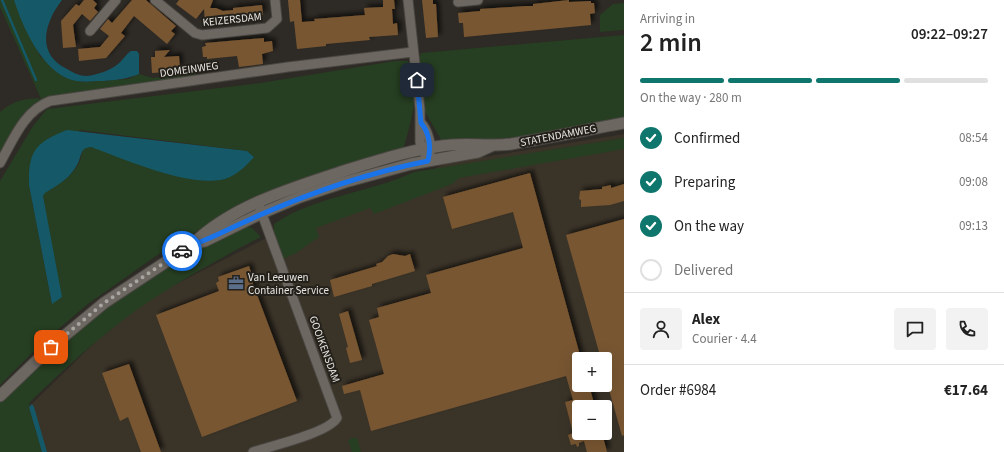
<!DOCTYPE html>
<html lang="en">
<head>
<meta charset="utf-8">
<style>
	:root { --surface:#fff; --page:#f2f2f2; --text:#222; --muted:#767676; --line:#e0e0e0; --accent:#0f766e }
	body { margin:0; font-family:"Source Sans 3",sans-serif; background:var(--page); color:var(--text); height:100vh; display:flex; flex-direction:column; font-size:15px; white-space:nowrap }
	* { box-sizing:border-box; margin:0 }
	p { font-size:13px; color:var(--muted) }
	.icon { flex:none; width:22px; height:22px; fill:none; stroke:currentColor; stroke-width:2; stroke-linecap:round; stroke-linejoin:round }
	.map { position:relative; flex:1; overflow:hidden }
	.side { display:flex; flex-direction:column; background:var(--surface); width:380px }
	.side>* { flex:none }
	.controls { position:absolute; left:572px; top:352px; display:grid; gap:8px }
	.controls a { display:grid; place-items:center; width:40px; height:40px; border-radius:4px; background:var(--surface); box-shadow:0 4px 16px #0002; font-size:20px }
	.pin { position:absolute; display:grid; place-items:center; width:34px; height:34px; color:#fff; margin:-17px; border-radius:8px; box-shadow:0 2px 6px #0006 }
	.courier { position:absolute; display:grid; place-items:center; width:40px; height:40px; margin:-20px; border:3px solid #1a73e8; border-radius:50%; background:#fff; color:#222; box-shadow:0 1px 5px #0007 }
	.head em { font-style:normal; font-weight:600 }
	.head div { display:flex; flex-direction:column-reverse }
	.head { display:flex; align-items:center; justify-content:space-between; height:68px; padding:0 16px }
	h1 { font-size:26px; font-weight:600; line-height:30px }
	.bar { display:grid; grid-template-columns:repeat(4,1fr); gap:6px 4px; align-content:center; height:48px; padding:0 16px }
	.bar i { height:5px; border-radius:3px; background:var(--line) }
	.bar .active { background:var(--accent) }
	.bar p { grid-column:span 4 }
	.line { display:flex; align-items:center; gap:10px; padding:0 16px; border-top:1px solid var(--line) }
	.line div { flex:1 }
	.round { display:grid; place-items:center; flex:none; width:42px; height:42px; border-radius:4px; background:var(--page) }
	ol { padding:0 16px; list-style:none }
	li { display:flex; align-items:center; gap:12px; height:44px }
	li p { margin-inline-start:auto }
	li .icon { padding:4px; border-radius:50%; background:var(--accent); color:#fff; stroke-width:4 }
	li:last-child { color:var(--muted) }
	li i { width:22px; height:22px; border:2px solid var(--line); border-radius:50% }
	main { display:flex; flex:1; min-height:0 }
	.map>svg:first-child { display:block }
	.built { fill:#3a3328; fill-rule:evenodd }
	.green { fill:#263e21; fill-rule:evenodd }
	.water { fill:#155969 }
	.lines { fill:none; stroke-linecap:round; stroke-linejoin:round }
	.stream { stroke:#155969; stroke-width:2.5 }
	.building { fill:#785631; filter:url(#shadow) }
	.minor-casing { stroke:#494641; stroke-width:11 }
	.secondary-casing { stroke:#494641; stroke-width:13 }
	.minor { stroke:#6c6761; stroke-width:9 }
	.secondary { stroke:#6c6761; stroke-width:11 }
	.done { stroke:#a8a4a0; stroke-width:4; stroke-dasharray:0 7.2 }
	.route { stroke:#1a73e8; stroke-width:5 }
	.labels { text-anchor:middle; stroke-width:4; stroke-linejoin:round; paint-order:stroke }
	.street-label { font-size:11px; fill:#e9e6e2; stroke:#24211b }
	.poi-label { font-size:11px; fill:#e9e6e2; stroke:#24211b; text-anchor:start }
</style>
</head>
<body>
<main>
<div class="map">
<svg width="624" height="452" viewBox="0 0 624 452">
	<defs>
		<filter id="shadow"><feDropShadow dx="3.5" dy="-3.5" stdDeviation="2" flood-color="#0009"/></filter>
	</defs>
	<rect width="100%" height="100%" fill="#2e2a25"/>
	<path class="built" d="M624 134V452H0V435L131 307 278 232 448 163ZM579 359H605V385H579ZM579 407H605V433H579Z"/>
	<g class="green">
		<path d="M0 0H14L40 56 60 73 83 82 128 79 139 74 153 78 195 72 196 78 41 100 28 112 0 158V112C11 102 26 97 41 99L0 7Z"/>
		<polygon points="624,3 624,30 600,32 600,15 613,4"/>
		<path d="M624 35V118C564 133 505 139 443 143L424 110 419 59 421 53Z"/>
		<path d="M395 61H408C422 89 411 122 403 150L224 215 156 256 88 304 42 343 0 385V181L33 126 47 109 260 83ZM80 130 247 151 254 157 86 147C81 151 82 156 80 161 72 177 58 185 44 193L43 196 52 304 29 185Z"/>
		<path d="M624 138V149L459 178 452 184 374 214 370 208 316 228 319 237 296 253 283 259 274 236V224C315 196 369 193 414 172Z"/>
		<path d="M248 227 252 228 261 237C219 259 177 282 138 309 99 337 64 369 30 402L29 407 42 452H0V401L74 331 169 263 225 232Z"/>
		<polygon points="353,438 357,438 361,452 352,452 348,440"/>
	</g>
	<g class="water">
		<path d="M14 0H62C44 23 36 54 67 69 74 73 79 76 87 76 97 75 111 70 118 64 123 60 126 54 131 51H137L139 54V74C127 79 116 80 103 81 93 81 83 83 72 80 42 71 23 28 14 0Z"/>
		<path d="M67 130 247 151 254 157C247 165 240 172 230 177 198 192 124 159 91 147 79 148 82 157 77 165 69 179 58 185 45 193L43 196 62 297 52 304 29 185C28 151 36 142 67 130Z"/>
		<polygon points="32,404 34,407 47,452 42,452 29,407"/>
	</g>
	<g class="lines">
		<polyline class="stream" points="2,0 36,80"/>
	</g>
	<g class="building">
		<polygon points="84,0 93,0 97,4 94,8 98,12 90,21 82,14 73,25 76,47 63,48 61,21 76,4 79,6"/>
		<polygon points="132,0 146,0 176,26 171,31 175,34 167,44 134,16 121,33 125,36 106,58 79,61 78,49 100,47 109,36 100,29 108,19 112,23"/>
		<polygon points="179,0 213,0 210,8 216,8 223,11 233,10 233,8 262,5 263,15 234,19 230,22 205,23 204,9 196,19 176,4"/>
		<polygon points="288,0 300,0 302,22 315,21 314,19 365,15 364,8 383,7 383,0 394,0 395,9 392,9 393,24 397,23 398,35 369,37 370,40 326,44 326,46 297,49 294,21 290,22"/>
		<polygon points="422,0 433,0 433,4 436,4 438,37 426,38"/>
		<polygon points="569,0 569,2 591,1 591,3 594,3 595,13 590,14 591,25 464,37 463,23 459,23 458,13 480,11 480,9 526,6 533,6 533,4"/>
		<polygon points="264,38 264,42 272,41 273,51 262,54 263,64 239,67 237,56 207,59 207,57 203,57 202,47 206,46 205,43"/>
		<polygon points="170,50 164,57 179,56 180,68 166,69 167,72 152,73 151,57 155,57 155,51"/>
		<polygon points="530,173 581,359 579,359 579,385 589,385 595,407 579,407 579,433 602,433 607,452 587,452 584,441 579,443 579,446 577,447 576,444 571,445 568,435 573,433 565,402 573,400 566,376 371,431 360,390 344,394 342,386 384,374 369,320 379,317 377,308 431,293 426,275 523,248 513,212 452,229 443,197"/>
		<polygon points="624,184 624,201 610,205 581,207 581,200 579,199 580,191 602,189 602,187 611,185 611,188"/>
		<polygon points="624,219 624,435 622,436 605,375 605,359 601,359 566,235"/>
		<polygon points="393,254 405,256 410,254 415,271 372,284 372,286 334,297 330,280 377,266 376,264 382,262 388,256"/>
		<polygon points="249,266 252,275 250,276 297,401 202,437 156,315 219,291 216,283 219,281 218,277"/>
		<polygon points="348,311 362,360 350,363 346,348 348,347 339,314"/>
		<polygon points="129,364 146,411 161,452 141,452 128,417 120,421 102,373"/>
	</g>
	<g class="lines">
		<g class="minor-casing">
			<g id="minor">
				<polyline points="155,0 195,33 202,35 267,28 277,19 275,0"/>
				<polyline points="408,0 420,109 420,142 425,155"/>
				<polyline points="458,2 478,0"/>
				<polyline points="90,31 116,0"/>
				<path d="M421 123C427 129 432 144 430 153"/>
				<path d="M0 163C13 140 24 111 50 101L288 67 413 52"/>
				<path d="M253 452C271 446 328 433 337 418L258 203"/>
			</g>
		</g>
		<g class="secondary-casing">
			<g id="secondary">
				<polyline points="193,244 205,241 262,213 300,197 345,182 411,164 478,152 491,146"/>
				<path d="M0 396 51 347 104 303 193 244C232 205 298 186 350 169 380 160 411 150 441 146 465 142 488 147 511 144 549 138 586 130 624 123"/>
			</g>
		</g>
		<use href="#minor" class="minor"/>
		<use href="#secondary" class="secondary"/>
	</g>
	<g class="lines">
		<polyline class="done" points="51,347 104,303 182,251"/>
		<path class="route" d="M182 251C195 243 209 239 223 232 289 200 357 175 428 161 431 148 430 133 421 123L417 80"/>
	</g>
	<defs>
		<g id="office-bare" transform="scale(1.2)"><path d="M-6-3h4V-5.5h4V-3h4V5H-6ZM-1-4.5V-3h2v-1.5ZM-6 0V1H6V0Z" fill="#5c6f8a" stroke="#24211b" stroke-width="2.5" paint-order="stroke"/></g>
	</defs>
	<g fill-rule="evenodd">
		<use href="#office-bare" x="236" y="283"/>
	</g>
	<g class="labels">
		<g class="street-label">
			<text transform="translate(232 19) rotate(-6)" y="4">KEIZERSDAM</text>
			<text transform="translate(189 69) rotate(-8)" y="4">DOMEINWEG</text>
			<text transform="translate(558 135) rotate(-11)" y="4">STATENDAMWEG</text>
			<text transform="translate(325 349) rotate(70)" y="4">GOOIKENSDAM</text>
		</g>
		<g class="poi-label">
			<text x="248" y="281">Van Leeuwen<tspan x="248" dy="13">Container Service</tspan></text>
		</g>
	</g>
</svg>
<div class="controls">
<a>+</a>
<a>−</a>
</div>
<div class="pin" style="left:51px;top:347px;background:#ea580c"><svg class="icon" aria-label="bag" viewBox="0 0 24 24"><path d="M5 8h14l-1 12H6zM9 8a3 3 0 0 1 6 0"/></svg></div>
<div class="pin" style="left:417px;top:80px;background:#1f2937"><svg class="icon" aria-label="home" viewBox="0 0 24 24"><path d="M3 11l9-7 9 7M6 9v11h12V9"/></svg></div>
<div class="courier" style="left:182px;top:251px"><svg class="icon" aria-label="car" viewBox="0 0 24 24"><path d="M5 17H2v-5l4-1 3-4h7l3 4 3 1v5h-3M9 17h6M6 11h13"/><circle cx="7" cy="17" r="2"/><circle cx="17" cy="17" r="2"/></svg></div>
</div>
<section class="side">
<div class="head"><div><h1>2 min</h1><p>Arriving in</p></div><em>09:22–09:27</em></div>
<div class="bar"><i class="active"></i><i class="active"></i><i class="active"></i><i></i><p>On the way · 280 m</p></div>
<ol>
<li><svg class="icon" aria-label="check" viewBox="0 0 24 24"><path d="M5 12l5 5 9-10"/></svg>Confirmed<p>08:54</p></li>
<li><svg class="icon" aria-label="check" viewBox="0 0 24 24"><path d="M5 12l5 5 9-10"/></svg>Preparing<p>09:08</p></li>
<li><svg class="icon" aria-label="check" viewBox="0 0 24 24"><path d="M5 12l5 5 9-10"/></svg>On the way<p>09:13</p></li>
<li><i></i>Delivered</li>
</ol>
<div class="line" style="height:72px"><a class="round"><svg class="icon" aria-label="person" viewBox="0 0 24 24"><circle cx="12" cy="8" r="4"/><path d="M4 21q1-7 8-7t8 7"/></svg></a><div><b>Alex</b><p>Courier · 4.4</p></div><a class="round"><svg class="icon" aria-label="chat" viewBox="0 0 24 24"><path d="M4 5h16v11H9l-5 4z"/></svg></a><a class="round"><svg class="icon" aria-label="phone" viewBox="0 0 24 24"><path d="M5 4h4l2 5-3 2q2 4 5 5l2-3 5 2v4C11 20 4 13 5 4z"/></svg></a></div>
<div class="line" style="height:52px"><div>Order #6984</div><b>€17.64</b></div>
</section>
</main>
</body>
</html>
